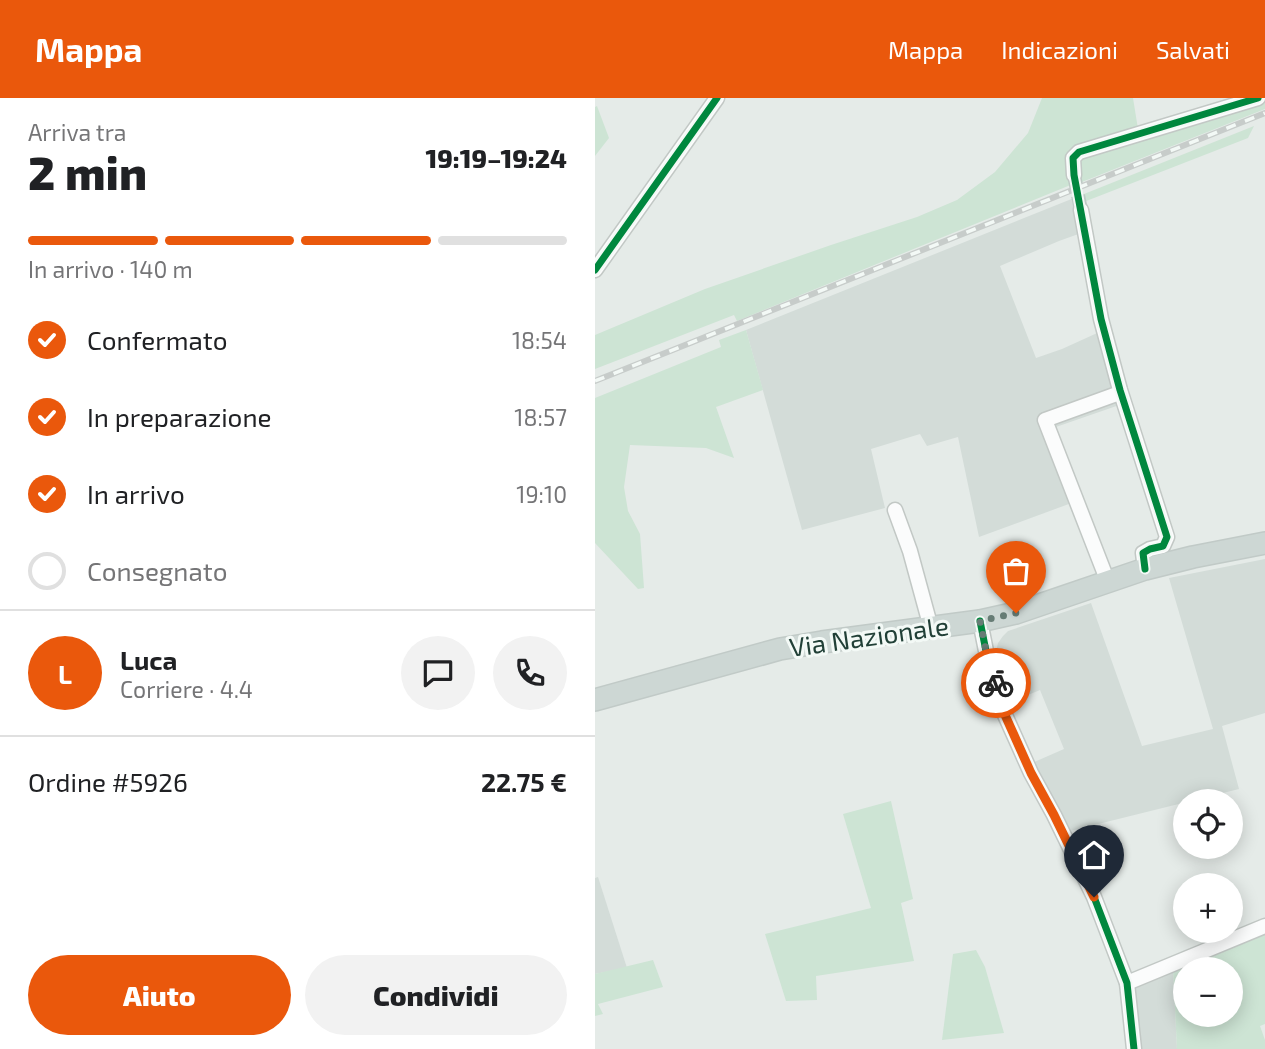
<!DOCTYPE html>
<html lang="it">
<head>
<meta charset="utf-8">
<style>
	:root { --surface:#fff; --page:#f2f2f2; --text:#202124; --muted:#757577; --line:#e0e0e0; --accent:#ea580c }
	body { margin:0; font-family:"Exo 2",sans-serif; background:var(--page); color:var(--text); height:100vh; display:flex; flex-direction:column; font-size:26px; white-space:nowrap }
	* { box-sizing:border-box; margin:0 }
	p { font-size:23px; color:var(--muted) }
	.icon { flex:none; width:38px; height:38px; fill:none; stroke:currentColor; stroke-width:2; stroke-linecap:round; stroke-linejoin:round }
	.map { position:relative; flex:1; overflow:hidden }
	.side { display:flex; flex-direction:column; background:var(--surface); width:595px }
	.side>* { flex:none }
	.buttons { position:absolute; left:578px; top:691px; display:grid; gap:14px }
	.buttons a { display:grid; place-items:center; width:70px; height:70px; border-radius:50%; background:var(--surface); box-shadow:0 4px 18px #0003; font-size:35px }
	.pin { position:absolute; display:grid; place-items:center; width:60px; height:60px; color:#fff; margin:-72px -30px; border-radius:50% 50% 50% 0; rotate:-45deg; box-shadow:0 0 7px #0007 }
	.pin .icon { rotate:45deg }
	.courier { position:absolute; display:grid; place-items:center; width:70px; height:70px; margin:-35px; border:5px solid #ea580c; border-radius:50%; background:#fff; color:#222; box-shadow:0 2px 9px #0007 }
	.overview em { font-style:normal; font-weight:800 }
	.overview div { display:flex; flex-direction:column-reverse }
	.overview { display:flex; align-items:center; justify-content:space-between; height:119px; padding:0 28px }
	h1 { font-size:46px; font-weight:800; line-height:52px }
	.bar { display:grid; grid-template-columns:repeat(4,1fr); gap:10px 7px; align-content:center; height:84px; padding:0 28px }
	.bar i { height:9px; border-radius:5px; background:var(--line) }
	.bar .on { background:var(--accent) }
	.bar p { grid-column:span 4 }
	.line { display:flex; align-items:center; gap:18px; padding:0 28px; border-top:2px solid var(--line) }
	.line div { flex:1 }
	.round { display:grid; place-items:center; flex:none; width:74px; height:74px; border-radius:37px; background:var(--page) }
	ol { padding:0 28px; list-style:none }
	li { display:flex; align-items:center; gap:21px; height:77px }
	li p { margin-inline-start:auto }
	li .icon { padding:7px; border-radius:50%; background:var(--accent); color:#fff; stroke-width:4 }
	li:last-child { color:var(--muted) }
	li i { width:38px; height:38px; border:4px solid var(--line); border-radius:50% }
	.cta { display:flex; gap:14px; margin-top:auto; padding:14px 28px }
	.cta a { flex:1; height:80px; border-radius:42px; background:var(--accent); color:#fff; font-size:28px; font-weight:800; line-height:80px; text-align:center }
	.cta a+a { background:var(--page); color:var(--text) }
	header { display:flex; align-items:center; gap:42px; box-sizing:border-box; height:98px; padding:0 35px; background:var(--accent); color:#fff }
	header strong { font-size:33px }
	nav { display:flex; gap:38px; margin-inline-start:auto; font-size:24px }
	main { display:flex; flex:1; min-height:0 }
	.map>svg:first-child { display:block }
	.built { fill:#d3dcd8 }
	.green { fill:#cde4d4; fill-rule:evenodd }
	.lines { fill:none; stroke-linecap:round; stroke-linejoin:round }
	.minor-tunnel { stroke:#bec9c5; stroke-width:14; stroke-dasharray:14 7; stroke-linecap:butt }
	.minor-casing { stroke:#c2c8c5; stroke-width:17 }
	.primary-casing { stroke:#c1cac7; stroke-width:24 }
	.minor { stroke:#fbfcfc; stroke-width:14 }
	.primary { stroke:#cdd7d4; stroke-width:21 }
	.rail-casing { stroke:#c7ccca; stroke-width:6 }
	.rail { stroke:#f3f9f6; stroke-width:3.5; stroke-dasharray:10; stroke-linecap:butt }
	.cycleway-casing { stroke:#f3f9f6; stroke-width:11 }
	.cycleway { stroke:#00873e; stroke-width:7 }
	.done { stroke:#667c75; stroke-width:7; stroke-dasharray:0 12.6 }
	.route { stroke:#ea580c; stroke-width:9 }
	.labels { text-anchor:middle; stroke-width:6; stroke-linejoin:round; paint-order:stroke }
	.street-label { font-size:26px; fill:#214037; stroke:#f3f9f6 }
</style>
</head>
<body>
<header>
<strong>Mappa</strong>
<nav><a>Mappa</a><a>Indicazioni</a><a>Salvati</a></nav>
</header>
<main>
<section class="side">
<div class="overview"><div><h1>2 min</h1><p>Arriva tra</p></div><em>19:19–19:24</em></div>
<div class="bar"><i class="on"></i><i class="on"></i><i class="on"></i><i></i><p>In arrivo · 140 m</p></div>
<ol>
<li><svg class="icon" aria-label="check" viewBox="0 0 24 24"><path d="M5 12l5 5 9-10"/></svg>Confermato<p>18:54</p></li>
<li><svg class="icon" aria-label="check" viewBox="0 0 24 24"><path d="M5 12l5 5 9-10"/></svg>In preparazione<p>18:57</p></li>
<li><svg class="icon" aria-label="check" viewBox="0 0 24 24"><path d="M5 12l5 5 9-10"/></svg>In arrivo<p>19:10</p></li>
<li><i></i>Consegnato</li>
</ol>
<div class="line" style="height:126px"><b class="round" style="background:var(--accent);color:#fff">L</b><div><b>Luca</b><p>Corriere · 4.4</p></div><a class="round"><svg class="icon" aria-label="chat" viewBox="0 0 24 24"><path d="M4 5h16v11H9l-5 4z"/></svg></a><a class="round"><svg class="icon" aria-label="phone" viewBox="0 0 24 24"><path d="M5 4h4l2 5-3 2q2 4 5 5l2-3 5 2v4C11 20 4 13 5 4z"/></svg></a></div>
<div class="line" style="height:91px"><div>Ordine #5926</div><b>22.75 €</b></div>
<div class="cta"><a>Aiuto</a><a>Condividi</a></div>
</section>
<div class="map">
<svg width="670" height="951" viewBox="0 0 670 951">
	<rect width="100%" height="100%" fill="#e5ebe8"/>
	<g class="built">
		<polygon points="479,100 489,134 464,143 405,168 441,260 467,251 511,231 533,304 458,330 482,403 384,439 363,339 332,348 325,336 276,351 290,410 207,432 151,232"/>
		<polygon points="670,461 670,615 627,628 644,691 475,733 437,665 469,651 445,592 411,606 399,562 403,545 408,538 413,533 496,505 547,648 618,631 574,480"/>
		<polygon points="3,779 32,870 0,876 0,780"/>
		<polygon points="578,872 582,951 544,951 540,888"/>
	</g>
	<g class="green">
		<polygon points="447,0 538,0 543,31 475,64 478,86 142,223 139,217 0,271 0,237 110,191 236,147 322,119 362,102 400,74 433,35"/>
		<polygon points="670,1 670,11 482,86 479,63 486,56"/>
		<polygon points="2,8 14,40 0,58 0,9"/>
		<polygon points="659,28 653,40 481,107 479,100"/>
		<polygon points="151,232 168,292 121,309 139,360 111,350 35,347 29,389 33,413 45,436 49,490 43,491 0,445 0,300 126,249 124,242"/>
		<polygon points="296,703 318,801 306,805 319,863 221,878 222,902 191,903 170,836 276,810 248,716"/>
		<path d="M670 834V926L665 928 670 942V951H582L578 872ZM590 872H635V917H590Z"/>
		<polygon points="381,852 390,869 409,935 347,942 358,856"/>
		<polygon points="58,862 68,889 3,906 8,916 0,918 0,876"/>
	</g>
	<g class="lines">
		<polyline class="minor-tunnel" points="479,77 486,112"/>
		<g class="minor-casing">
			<g id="minor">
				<polyline points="479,77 478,60 484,54 663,0"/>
				<polyline points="486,112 506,221 525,292 572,439 568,448 555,451 548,455 550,471"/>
				<polyline points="0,172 122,0"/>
				<polyline points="300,412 315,453 336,530"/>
				<polyline points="513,484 450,322 519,297"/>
				<polyline points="385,523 392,558 410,617 436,675 459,717 499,799 532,885 539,951"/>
				<polyline points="532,885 670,828"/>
			</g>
		</g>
		<g class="primary-casing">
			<polyline id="primary" points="0,602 185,551 227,544 385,523 421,515 550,471 598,459 670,445"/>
		</g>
		<use href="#minor" class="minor"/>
		<use href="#primary" class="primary"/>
		<g class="rail-casing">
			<polyline id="rail" points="0,283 670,15"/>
		</g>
		<use href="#rail" class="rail"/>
		<g class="cycleway-casing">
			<g id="cycleway">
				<polyline points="0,172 122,0"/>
				<polyline points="550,471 548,455 555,451 568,448 572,439 525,292 506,221 479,77 478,60 484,54 663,0"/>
				<polyline points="385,523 392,558 410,617 436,675 459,717 499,799 532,885 539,951"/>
			</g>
		</g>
		<use href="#cycleway" class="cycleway"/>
	</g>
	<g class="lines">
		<polyline class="done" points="401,585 392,558 385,523 421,515"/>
		<polyline class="route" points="401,585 410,617 436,675 459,717 499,799"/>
	</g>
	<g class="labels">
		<g class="street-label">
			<text transform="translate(274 539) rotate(-8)" y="9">Via Nazionale</text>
		</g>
	</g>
</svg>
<div class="buttons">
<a><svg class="icon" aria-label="locate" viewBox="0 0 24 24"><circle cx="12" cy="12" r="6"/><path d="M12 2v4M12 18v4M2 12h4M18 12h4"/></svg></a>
<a>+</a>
<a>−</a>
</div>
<div class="pin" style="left:421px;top:515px;background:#ea580c"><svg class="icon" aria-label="bag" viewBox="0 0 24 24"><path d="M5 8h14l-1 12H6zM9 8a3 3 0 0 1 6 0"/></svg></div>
<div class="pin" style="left:499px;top:799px;background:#1f2937"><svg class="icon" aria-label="home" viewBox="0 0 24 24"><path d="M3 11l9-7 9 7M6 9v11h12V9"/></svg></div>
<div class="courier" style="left:401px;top:585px"><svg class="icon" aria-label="bike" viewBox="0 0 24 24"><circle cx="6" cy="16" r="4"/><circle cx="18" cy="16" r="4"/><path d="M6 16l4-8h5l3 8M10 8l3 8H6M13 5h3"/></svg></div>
</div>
</main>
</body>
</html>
